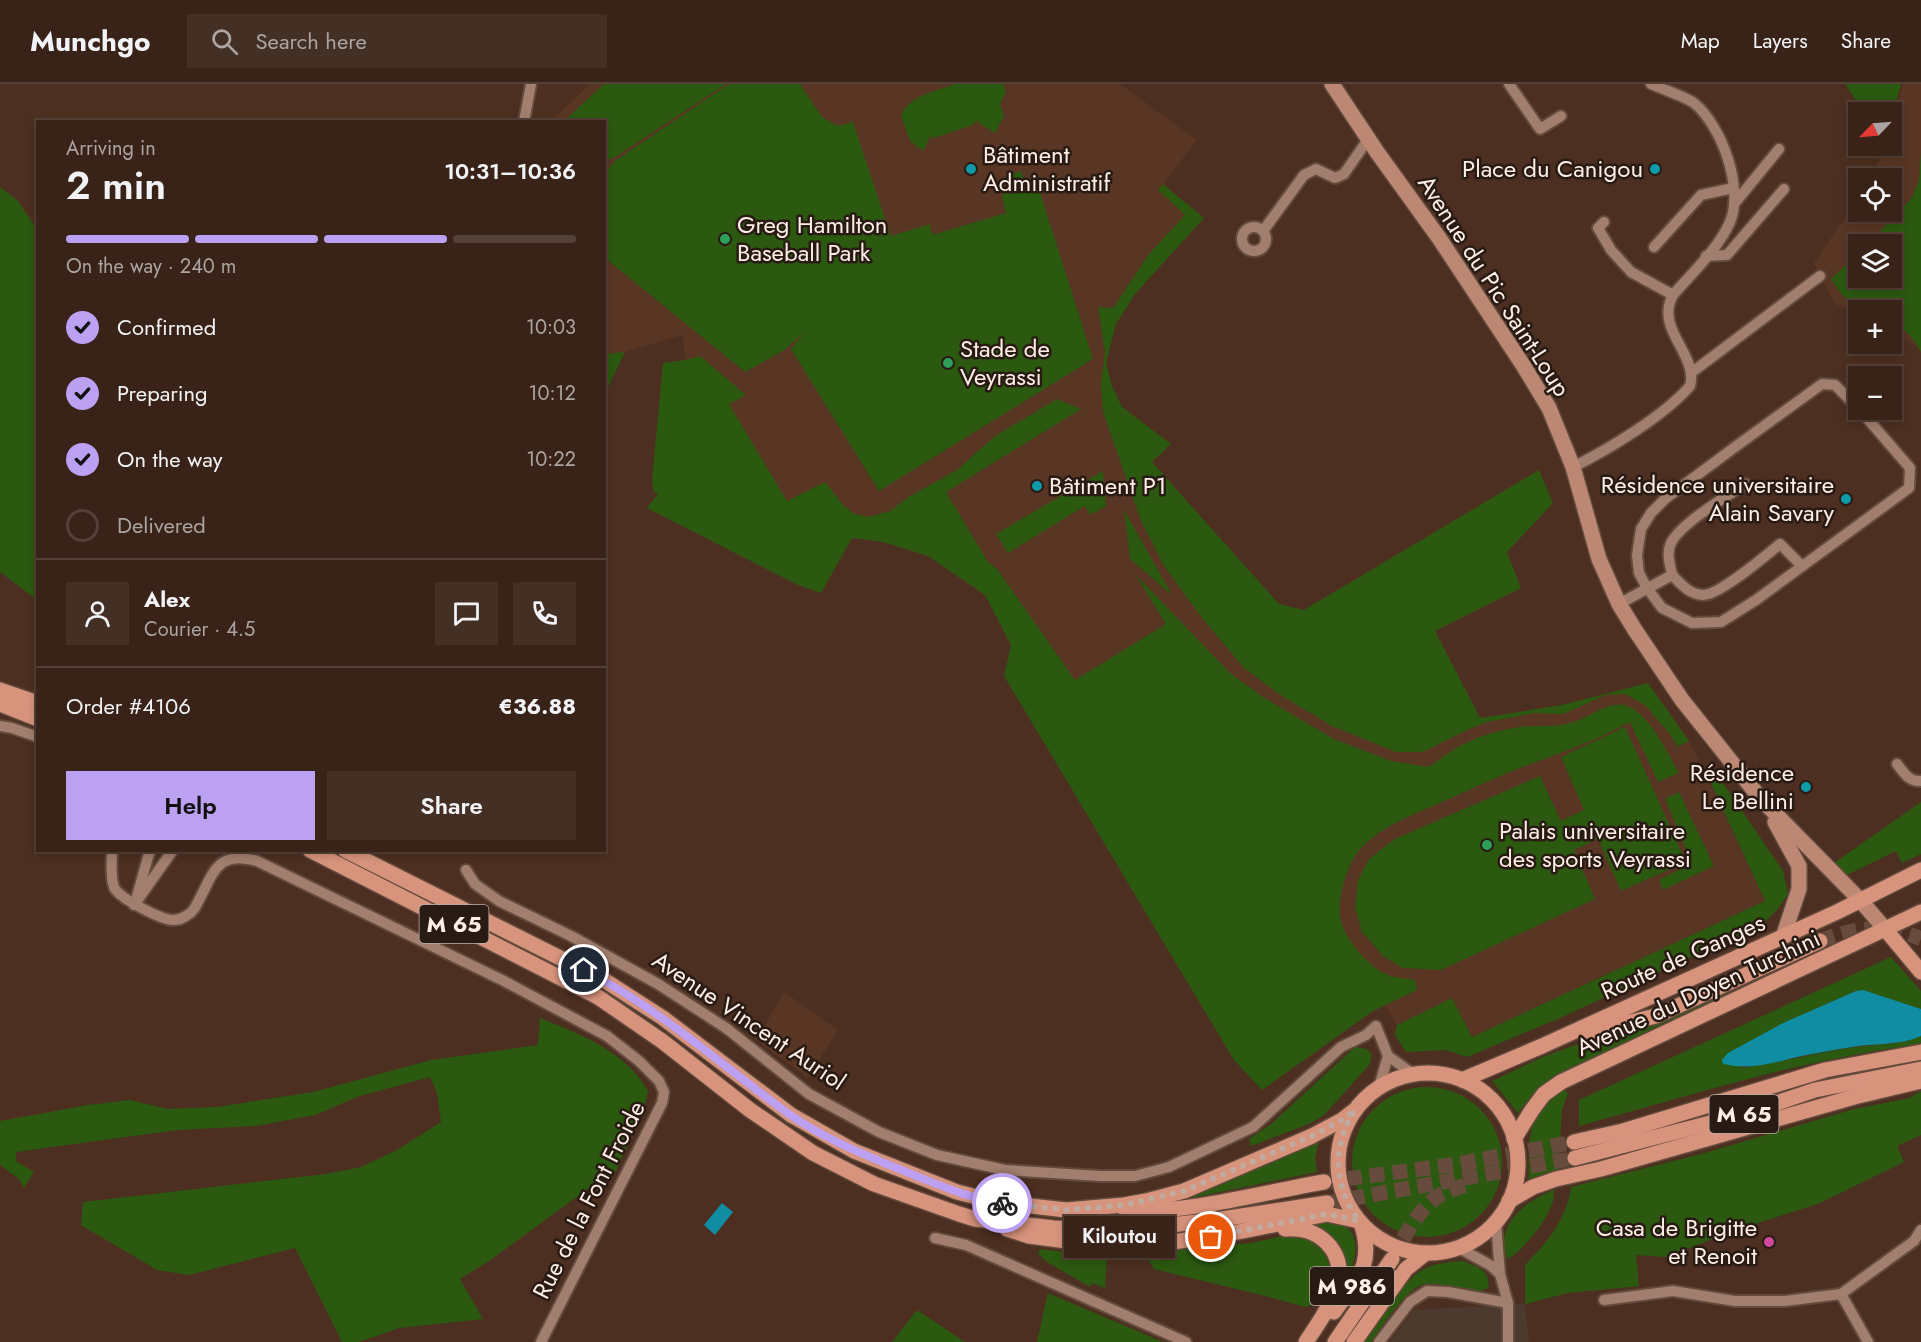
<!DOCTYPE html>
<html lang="en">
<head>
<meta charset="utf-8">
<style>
	:root { --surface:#392318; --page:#442f25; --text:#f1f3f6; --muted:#aba4a2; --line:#534037; --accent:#bca0f2 }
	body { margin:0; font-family:Jost,sans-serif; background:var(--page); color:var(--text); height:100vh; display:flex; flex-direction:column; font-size:22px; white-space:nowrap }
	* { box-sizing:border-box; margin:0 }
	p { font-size:20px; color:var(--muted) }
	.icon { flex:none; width:33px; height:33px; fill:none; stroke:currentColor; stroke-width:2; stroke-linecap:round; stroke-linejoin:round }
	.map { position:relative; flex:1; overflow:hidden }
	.drawer { position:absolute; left:36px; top:36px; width:570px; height:732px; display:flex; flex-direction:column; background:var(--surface); border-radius:0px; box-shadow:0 3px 9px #0003,0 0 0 2px var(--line) }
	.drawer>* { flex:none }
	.needle { width:39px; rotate:245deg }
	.tools { position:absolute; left:1848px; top:18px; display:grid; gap:12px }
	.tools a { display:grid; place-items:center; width:54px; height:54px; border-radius:0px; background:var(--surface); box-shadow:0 3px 9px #0003,0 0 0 2px var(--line); font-size:30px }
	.pin { position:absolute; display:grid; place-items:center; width:51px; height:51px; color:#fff; margin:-26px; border:3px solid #fff; border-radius:50%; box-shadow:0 2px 6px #0007 }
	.courier { position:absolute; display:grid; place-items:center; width:60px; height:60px; margin:-30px; border:4px solid #bca0f2; border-radius:50%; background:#fff; color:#222; box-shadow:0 2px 8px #0007 }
	.bubble { position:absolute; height:42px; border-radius:0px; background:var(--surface); box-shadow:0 3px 9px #0003,0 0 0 2px var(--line); font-size:20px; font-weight:600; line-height:42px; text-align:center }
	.head em { font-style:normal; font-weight:600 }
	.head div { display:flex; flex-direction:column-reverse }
	.head { display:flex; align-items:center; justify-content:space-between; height:102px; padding:0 30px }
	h1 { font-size:39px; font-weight:600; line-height:45px }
	.bar { display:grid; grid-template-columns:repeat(4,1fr); gap:9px 6px; align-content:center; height:72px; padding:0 30px }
	.bar i { height:8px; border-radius:4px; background:var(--line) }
	.bar .on { background:var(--accent) }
	.bar p { grid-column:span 4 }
	.line { display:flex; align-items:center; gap:15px; padding:0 30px; border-top:2px solid var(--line) }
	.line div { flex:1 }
	.round { display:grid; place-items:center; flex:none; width:63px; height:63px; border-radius:0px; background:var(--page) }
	ol { padding:0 30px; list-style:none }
	li { display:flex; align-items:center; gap:18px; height:66px }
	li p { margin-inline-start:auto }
	li .icon { padding:6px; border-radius:50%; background:var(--accent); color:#111; stroke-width:4 }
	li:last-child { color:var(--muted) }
	li i { width:33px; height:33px; border:3px solid var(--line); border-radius:50% }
	.button { display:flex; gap:12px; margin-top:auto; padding:12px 30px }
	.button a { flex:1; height:69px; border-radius:0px; background:var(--accent); color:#111; font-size:24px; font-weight:600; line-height:69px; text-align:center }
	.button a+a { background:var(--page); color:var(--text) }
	header { display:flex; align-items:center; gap:36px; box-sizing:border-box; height:84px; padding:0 30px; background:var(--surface); border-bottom:2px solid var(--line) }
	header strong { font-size:28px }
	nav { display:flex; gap:33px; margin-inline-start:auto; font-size:21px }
	.search { width:420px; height:54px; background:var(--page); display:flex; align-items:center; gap:15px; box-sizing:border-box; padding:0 21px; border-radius:0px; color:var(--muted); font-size:22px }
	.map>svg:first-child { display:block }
	.commercial { fill:#4b3b2f }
	.built { fill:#593523; fill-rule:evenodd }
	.green { fill:#2b5910 }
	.water { fill:#108da2 }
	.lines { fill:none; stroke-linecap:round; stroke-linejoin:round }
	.primary-tunnel { stroke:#674c3e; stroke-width:15; stroke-dasharray:15 8; stroke-linecap:butt }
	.street-casing { stroke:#624a3d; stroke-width:14 }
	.secondary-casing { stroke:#624a3d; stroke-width:18 }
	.primary-casing { stroke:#624a3d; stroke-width:18 }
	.street { stroke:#a17e6d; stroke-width:10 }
	.secondary { stroke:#bc8874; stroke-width:15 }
	.primary { stroke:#d7937c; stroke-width:15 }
	.done { stroke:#c0aba1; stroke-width:6; stroke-dasharray:0 10.8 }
	.route { stroke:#bca0f2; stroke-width:8 }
	.culture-dot { fill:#0f9aa8; stroke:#281b14; stroke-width:2 }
	.leisure-dot { fill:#2e9e5b; stroke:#281b14; stroke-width:2 }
	.hotel-dot { fill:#d1479c; stroke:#281b14; stroke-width:2 }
	.labels { text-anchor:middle; stroke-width:5; stroke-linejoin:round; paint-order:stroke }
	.shield { fill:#281b14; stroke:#beafa7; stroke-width:1.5 }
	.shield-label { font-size:22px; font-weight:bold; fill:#feeee6 }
	.poi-label { font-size:24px; fill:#feeee6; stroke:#281b14; text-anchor:start }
	.street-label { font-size:24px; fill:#feeee6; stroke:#281b14 }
</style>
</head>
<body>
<header>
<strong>Munchgo</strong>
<div class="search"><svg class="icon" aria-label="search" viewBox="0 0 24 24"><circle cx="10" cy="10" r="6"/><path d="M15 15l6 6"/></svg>Search here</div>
<nav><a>Map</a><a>Layers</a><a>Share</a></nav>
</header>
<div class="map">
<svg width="1921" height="1258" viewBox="0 0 1921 1258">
	<rect width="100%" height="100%" fill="#4c2f20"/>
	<polygon class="commercial" points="1525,1220 1529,1258 1390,1258 1414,1226"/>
	<g class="built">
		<polygon points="590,0 1120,0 1197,56 1163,100 1204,134 1135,210 1116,240 1106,279 1112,302 1122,323 1171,360 1152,378 1279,520 1304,526 1539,386 1553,419 1507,468 1521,504 1435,547 1480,634 1562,621 1648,599 1689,657 1704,684 1765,817 1472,953 1452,915 1397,941 1385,921 1373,927 1262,1006 1147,826 1004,592 1011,561 987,513 928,472 883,458 852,454 821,509 798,501 647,424 658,410 654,408 652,396 663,279 686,276 682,251 625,268 607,305 605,306 604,38 550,38"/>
		<path d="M1903 0H1921V268L1918 263 1892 248V226H1858V231L1835 220 1814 179 1858 114V128H1892V94H1872L1884 62H1892V42ZM1858 160H1892V194H1858Z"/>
		<polygon points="784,908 838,946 808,994 756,956"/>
	</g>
	<g class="green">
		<polygon points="604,0 726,0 615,73 605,77 604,38 564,37"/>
		<polygon points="729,0 800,0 822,33 838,42 853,38 891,152 930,140 932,151 1006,129 1002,114 1012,90 1021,87 1026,100 1036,96 1093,275 879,407 791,265 804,249 783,267 745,288 605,174 605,88 616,76"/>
		<path d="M956 0H1003L1006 8 1000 20 1004 32 995 49 976 37 973 41 934 54 931 52 923 67 910 57 901 31C910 11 936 7 956 0Z"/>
		<polygon points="1845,0 1901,0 1892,33 1892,28 1864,28"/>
		<path d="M1921 68V268C1913 253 1907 246 1892 239V226C1854 226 1853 227 1831 195L1858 170V194H1892V160H1868L1912 114 1919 96Z"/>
		<polygon points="1163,100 1204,134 1135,210 1116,240 1106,279 1112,302 1122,323 1171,360 1152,378 1279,520 1304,526 1539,386 1553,419 1507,468 1521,504 1435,547 1480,634 1562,621 1648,599 1689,657 1678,663 1669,649 1645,621 1625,610 1606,611 1563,630 1534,629 1487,638 1467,646 1423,668 1396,668 1332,642 1282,612 1244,584 1202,534 1164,482 1141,437 1103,328 1101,300 1105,269 1098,223 1113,224 1149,170 1185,131 1158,106"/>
		<polygon points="0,103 17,116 37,145 37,516 0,488"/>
		<polygon points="625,268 607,305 605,306 605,270"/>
		<path d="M700 272 746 311 729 320 787 417 825 398 843 421 855 430 869 433 890 427 910 412 957 386 995 352 1057 315 1081 325 946 408 988 478 997 485 1075 596 1166 540 1135 490 1230 589 1263 613 1334 655 1391 677 1428 683C1443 674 1459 660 1475 655 1489 649 1505 645 1520 643 1537 641 1552 644 1570 639 1588 635 1611 613 1630 623 1651 634 1668 669 1679 689L1658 698 1630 638C1597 656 1563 668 1528 681 1500 691 1472 705 1444 717 1416 730 1383 741 1361 764 1347 779 1336 818 1341 837 1346 857 1369 883 1388 891 1396 894 1406 894 1415 896L1417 906 1373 927 1262 1006 1234 976 1004 592 1011 561 985 511 928 472 883 458 852 454 821 509 798 501 647 424 658 410 654 408 652 396 663 279 686 276Z"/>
		<polygon points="1103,387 1106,422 1090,431 1085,422 1008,469 996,450"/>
		<polygon points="1124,426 1172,511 1130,475"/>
		<polygon points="1625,643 1686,778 1621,807 1598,755 1574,766 1595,815 1441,886 1403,884 1383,872 1362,848 1355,824 1358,796 1369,775 1395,755 1540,692 1561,737 1584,726 1561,673"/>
		<polygon points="1712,683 1783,787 1788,810 1777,826 1763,840 1560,934 1467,973 1446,966 1406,968 1395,951 1397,941 1452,914 1472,953 1765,817 1704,684"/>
		<polygon points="1679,708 1714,782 1663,806 1659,796 1692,779 1665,715"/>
		<polygon points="1921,718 1921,770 1902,779 1896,767 1845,792 1834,779"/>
		<path d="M1891 873 1921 907V925L1863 907H1856L1783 939 1741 984C1780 979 1817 968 1856 963 1878 960 1901 961 1921 952V960C1804 975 1692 1011 1579 1042V1016Z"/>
		<polygon points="1765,890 1655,947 1547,998 1536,1006 1518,1029 1492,997 1543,973 1572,962 1665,937"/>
		<path d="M540 934C582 951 625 967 648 1007L645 1021 616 1087 589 1104 489 1177 460 1195 483 1235 399 1244 359 1258H342L295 1164 189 1191 157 1186 81 1141 83 1118 326 1090 361 1083 397 1066 441 1038 437 1009 430 993 360 1012 315 1031 256 1042 177 1046 16 1068V1077L34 1088 24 1104 19 1095 0 1081V1037L88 1021 130 1016 167 1025 217 1023 313 1008 431 976 538 961Z"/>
		<polygon points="1355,963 1367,965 1372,971 1370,980 1324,1031 1311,1039 1251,1062 1249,1055 1271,1040"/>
		<circle cx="1427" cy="1078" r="75"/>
		<path d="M1564 1005 1568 1009 1562 1026 1558 1088 1529 1096C1529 1069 1526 1035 1548 1015 1553 1011 1559 1008 1564 1005Z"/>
		<path d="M1921 1007V1051L1897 1062 1904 1078 1818 1120 1745 1143 1665 1173 1636 1171 1639 1202 1568 1209 1525 1220V1181C1547 1159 1567 1134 1571 1103L1705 1069 1854 1025 1910 1014Z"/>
		<polygon points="1320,1053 1315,1074 1317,1088 1157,1121"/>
		<path d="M1554 1106C1554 1110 1554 1116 1552 1120 1547 1136 1523 1168 1507 1175 1506 1169 1503 1161 1504 1156 1506 1131 1534 1113 1554 1106Z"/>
		<path d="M1330 1138C1367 1143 1356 1176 1345 1201V1193L1309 1141Z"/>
		<path d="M1291 1150C1298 1152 1307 1154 1313 1157 1335 1170 1331 1197 1324 1217L1305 1223 1269 1213 1154 1185 1144 1168 1251 1159Z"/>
		<polygon points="1040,1165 1083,1170 1107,1171 1105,1204 1092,1199 1090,1203 1047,1178 1038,1170"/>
		<path d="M1462 1177C1477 1182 1491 1186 1488 1204 1477 1210 1468 1206 1457 1204 1448 1202 1434 1198 1424 1200 1404 1206 1383 1242 1371 1258H1362C1376 1240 1404 1196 1422 1186 1434 1179 1449 1178 1462 1177Z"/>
		<polygon points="1048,1209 1163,1258 1037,1258"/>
		<polygon points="917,1226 965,1258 892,1258"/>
	</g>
	<g class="water">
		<path d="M1863 906 1921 925V952C1899 962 1875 959 1852 963 1834 966 1815 969 1797 973 1769 980 1751 986 1723 980L1722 976 1728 969 1783 939 1856 907Z"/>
		<polygon points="722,1119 733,1128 715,1151 704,1141"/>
	</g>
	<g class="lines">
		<g class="primary-tunnel">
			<path d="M1820 857C1856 843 1885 839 1921 855"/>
			<polyline points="1324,1098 1458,1080 1574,1058"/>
			<polyline points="1327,1119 1575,1074"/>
			<path d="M1392 1175C1405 1153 1417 1125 1440 1111 1449 1106 1461 1103 1471 1099"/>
		</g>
		<g class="street-casing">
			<g id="street">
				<polyline points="1509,0 1540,45 1561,32"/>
				<polyline points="524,38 531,0"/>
				<polyline points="1734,120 1779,65"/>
				<polyline points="1604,138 1598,144 1611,166 1631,188 1673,211"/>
				<circle cx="1254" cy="155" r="12"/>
				<polyline points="1263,147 1304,91 1316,85 1335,94 1344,90 1369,54"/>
				<polyline points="1654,163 1701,111 1733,104"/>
				<polyline points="1706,172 1727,171 1784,105"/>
				<polyline points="1691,289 1820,192"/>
				<polyline points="1858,324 1835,301 1822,300 1735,363 1665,415 1651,429 1641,445 1637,471 1639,489 1647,504 1662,524 1692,539 1721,538 1756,516 1909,404 1910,384 1860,326"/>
				<path d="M1573 383C1609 365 1664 332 1690 302 1699 271 1654 245 1673 211 1691 190 1719 164 1730 138 1744 104 1722 42 1694 19 1684 12 1664 6 1651 0"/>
				<path d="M1672 491C1670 480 1666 469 1671 459 1681 439 1726 413 1745 400"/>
				<path d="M1619 520 1672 491C1681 500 1689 510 1703 511 1720 511 1765 472 1780 460L1802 482"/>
				<polyline points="0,642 12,644 38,653"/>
				<path d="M1897 680C1904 689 1909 698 1921 697"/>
				<path d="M112 766C112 778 110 793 114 803 118 814 162 836 173 836 177 836 183 834 186 832 193 828 195 824 198 818 214 788 217 766 257 777L504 897 607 952 639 977 659 997 664 1008 662 1019 541 1258"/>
				<polyline points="466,786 475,800 499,817 571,852 658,900 726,944 809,1010 879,1048 937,1071 1005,1086 1100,1092 1135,1092 1169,1083 1253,1043 1341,963 1366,951 1376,942 1388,972 1413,990"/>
				<polyline points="137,812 150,766"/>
				<polyline points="134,821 173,766"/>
				<polyline points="1379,1003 1388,972"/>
				<polyline points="1496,1138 1500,1190 1508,1219 1508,1258"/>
				<polyline points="935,1154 966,1161 1186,1258"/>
				<polyline points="1459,1164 1490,1181 1500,1190"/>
				<polyline points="1841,1210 1868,1258"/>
				<polyline points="1604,1216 1673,1207 1735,1217 1785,1217 1841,1210 1914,1157 1921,1146"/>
				<polyline points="1379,1258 1410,1218 1427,1207 1448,1208 1508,1219"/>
			</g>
		</g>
		<g class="secondary-casing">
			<g id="secondary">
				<polyline points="1332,0 1377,68 1439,154 1523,281 1549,324 1573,383 1599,475 1619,520 1635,546 1682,616 1761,715 1861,817 1885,845"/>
				<polyline points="1775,738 1799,782 1799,805 1783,853"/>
			</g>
		</g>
		<g class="primary-casing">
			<g id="primary">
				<polyline points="0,606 38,619"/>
				<polyline points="0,620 38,635"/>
				<polyline points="310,766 598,913 662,957 750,1026 813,1069 874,1100 959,1130 975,1135 1054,1144 1135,1145 1215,1136 1327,1119"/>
				<polyline points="345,766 604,896 663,934 791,1031 854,1067 957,1108 997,1118 1066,1126 1124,1121 1146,1117 1184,1107 1312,1052 1342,1036 1355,1026"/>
				<polyline points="1885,845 1921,888"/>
				<polyline points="1589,948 1656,932 1820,857"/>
				<circle cx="1428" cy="1079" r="90"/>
				<polyline points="1462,996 1542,962 1837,828 1921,786"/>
				<polyline points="1514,1055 1532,1026 1544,1010 1561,998 1921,828"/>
				<polyline points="1574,1058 1623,1047 1825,986 1921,968"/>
				<polyline points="1575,1074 1741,1031 1815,1006 1921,985"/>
				<polyline points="1509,1117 1533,1103 1556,1095 1601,1085 1854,1013 1921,997"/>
				<path d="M1126 1127C1191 1129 1260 1109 1324 1098"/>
				<polyline points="1007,1145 1029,1152 1074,1158 1145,1162 1228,1150 1327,1130 1359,1137"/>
				<path d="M1285 1145C1302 1144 1315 1147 1327 1159 1357 1190 1324 1230 1306 1258"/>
				<path d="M1334 1228C1357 1195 1375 1181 1361 1139"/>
				<polyline points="1335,1258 1392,1175"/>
				<polyline points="1354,1258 1406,1185 1426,1169"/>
			</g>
		</g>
		<use href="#street" class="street"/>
		<use href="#secondary" class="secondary"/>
		<use href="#primary" class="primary"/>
	</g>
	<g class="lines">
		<path class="done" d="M1002 1119 1066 1126 1124 1121 1184 1107 1312 1052 1342 1036 1355 1026C1331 1062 1334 1103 1359 1137L1327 1130 1211 1153"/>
		<path class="route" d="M584 886C659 924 721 981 789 1030 827 1057 873 1074 916 1092 944 1103 972 1115 1002 1119"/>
	</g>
	<g class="culture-dot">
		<circle cx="971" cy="85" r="6"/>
		<circle cx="1655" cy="85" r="6"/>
		<circle cx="1037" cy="402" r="6"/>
		<circle cx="1846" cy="415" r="6"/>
		<circle cx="1806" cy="703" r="6"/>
	</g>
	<g class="leisure-dot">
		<circle cx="725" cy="155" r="6"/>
		<circle cx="948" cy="279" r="6"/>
		<circle cx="1487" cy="761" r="6"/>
	</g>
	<circle class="hotel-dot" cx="1769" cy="1158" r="6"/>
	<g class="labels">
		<g class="shield">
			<rect x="419.5" y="821" width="69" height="38" rx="4.5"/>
			<rect x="1709.5" y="1011" width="69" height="38" rx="4.5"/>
			<rect x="1310" y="1183" width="84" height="38" rx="4.5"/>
		</g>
		<g class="shield-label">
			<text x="454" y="848">M 65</text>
			<text x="1744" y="1038">M 65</text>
			<text x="1352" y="1210">M 986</text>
		</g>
		<g class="poi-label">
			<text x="983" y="79">Bâtiment<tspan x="983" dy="28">Administratif</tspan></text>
			<text x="1643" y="93" text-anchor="end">Place du Canigou</text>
			<text x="737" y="149">Greg Hamilton<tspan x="737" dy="28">Baseball Park</tspan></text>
			<text x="960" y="273">Stade de<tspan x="960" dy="28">Veyrassi</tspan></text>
			<text x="1834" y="409" text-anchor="end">Résidence universitaire<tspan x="1834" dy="28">Alain Savary</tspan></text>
			<text x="1049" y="410">Bâtiment P1</text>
			<text x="1794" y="697" text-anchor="end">Résidence<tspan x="1794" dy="28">Le Bellini</tspan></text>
			<text x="1499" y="755">Palais universitaire<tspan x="1499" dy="28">des sports Veyrassi</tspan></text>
			<text x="1757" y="1152" text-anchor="end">Casa de Brigitte<tspan x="1757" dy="28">et Renoit</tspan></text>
		</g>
		<g class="street-label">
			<text transform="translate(1494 202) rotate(57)" y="8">Avenue du Pic Saint-Loup</text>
			<text transform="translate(1683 873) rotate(-24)" y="8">Route de Ganges</text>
			<text transform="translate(1698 909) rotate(-25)" y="8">Avenue du Doyen Turchini</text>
			<text transform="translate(749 937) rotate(34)" y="8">Avenue Vincent Auriol</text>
			<text transform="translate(589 1116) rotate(-63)" y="8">Rue de la Font Froide</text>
		</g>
	</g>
</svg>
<div class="tools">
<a><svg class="needle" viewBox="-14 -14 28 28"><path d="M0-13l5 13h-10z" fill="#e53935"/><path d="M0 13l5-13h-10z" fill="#aba4a2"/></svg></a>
<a><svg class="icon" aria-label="locate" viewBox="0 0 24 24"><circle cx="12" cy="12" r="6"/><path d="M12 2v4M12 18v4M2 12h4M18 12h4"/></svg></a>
<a><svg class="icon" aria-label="layers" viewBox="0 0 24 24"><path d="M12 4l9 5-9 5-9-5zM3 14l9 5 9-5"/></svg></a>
<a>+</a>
<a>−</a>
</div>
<div class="pin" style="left:1211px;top:1153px;background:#ea580c"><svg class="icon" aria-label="bag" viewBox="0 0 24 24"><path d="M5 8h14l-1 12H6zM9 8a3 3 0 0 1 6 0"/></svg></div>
<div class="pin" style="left:584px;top:886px;background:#1f2937"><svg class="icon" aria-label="home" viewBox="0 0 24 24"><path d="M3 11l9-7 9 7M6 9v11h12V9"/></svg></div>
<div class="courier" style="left:1002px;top:1119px"><svg class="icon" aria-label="bike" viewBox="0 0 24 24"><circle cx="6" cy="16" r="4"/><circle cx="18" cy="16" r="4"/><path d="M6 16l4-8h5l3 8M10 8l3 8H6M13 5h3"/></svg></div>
<div class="bubble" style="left:1064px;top:1132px;width:111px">Kiloutou</div>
<section class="drawer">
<div class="head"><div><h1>2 min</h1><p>Arriving in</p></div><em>10:31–10:36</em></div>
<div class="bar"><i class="on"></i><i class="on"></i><i class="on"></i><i></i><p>On the way · 240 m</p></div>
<ol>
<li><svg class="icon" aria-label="check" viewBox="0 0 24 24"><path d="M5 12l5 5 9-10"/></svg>Confirmed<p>10:03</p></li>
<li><svg class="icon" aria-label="check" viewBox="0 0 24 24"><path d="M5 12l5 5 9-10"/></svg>Preparing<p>10:12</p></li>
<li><svg class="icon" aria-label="check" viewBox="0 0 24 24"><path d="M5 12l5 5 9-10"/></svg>On the way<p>10:22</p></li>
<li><i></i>Delivered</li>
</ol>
<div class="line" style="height:108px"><a class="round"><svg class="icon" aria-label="person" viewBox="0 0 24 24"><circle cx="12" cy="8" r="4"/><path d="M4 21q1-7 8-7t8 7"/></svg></a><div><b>Alex</b><p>Courier · 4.5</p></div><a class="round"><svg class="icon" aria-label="chat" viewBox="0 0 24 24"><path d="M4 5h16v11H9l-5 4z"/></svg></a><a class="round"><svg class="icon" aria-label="phone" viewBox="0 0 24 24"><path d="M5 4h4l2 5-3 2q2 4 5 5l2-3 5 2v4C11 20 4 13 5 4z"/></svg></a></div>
<div class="line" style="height:78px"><div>Order #4106</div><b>€36.88</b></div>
<div class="button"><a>Help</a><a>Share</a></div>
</section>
</div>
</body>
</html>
